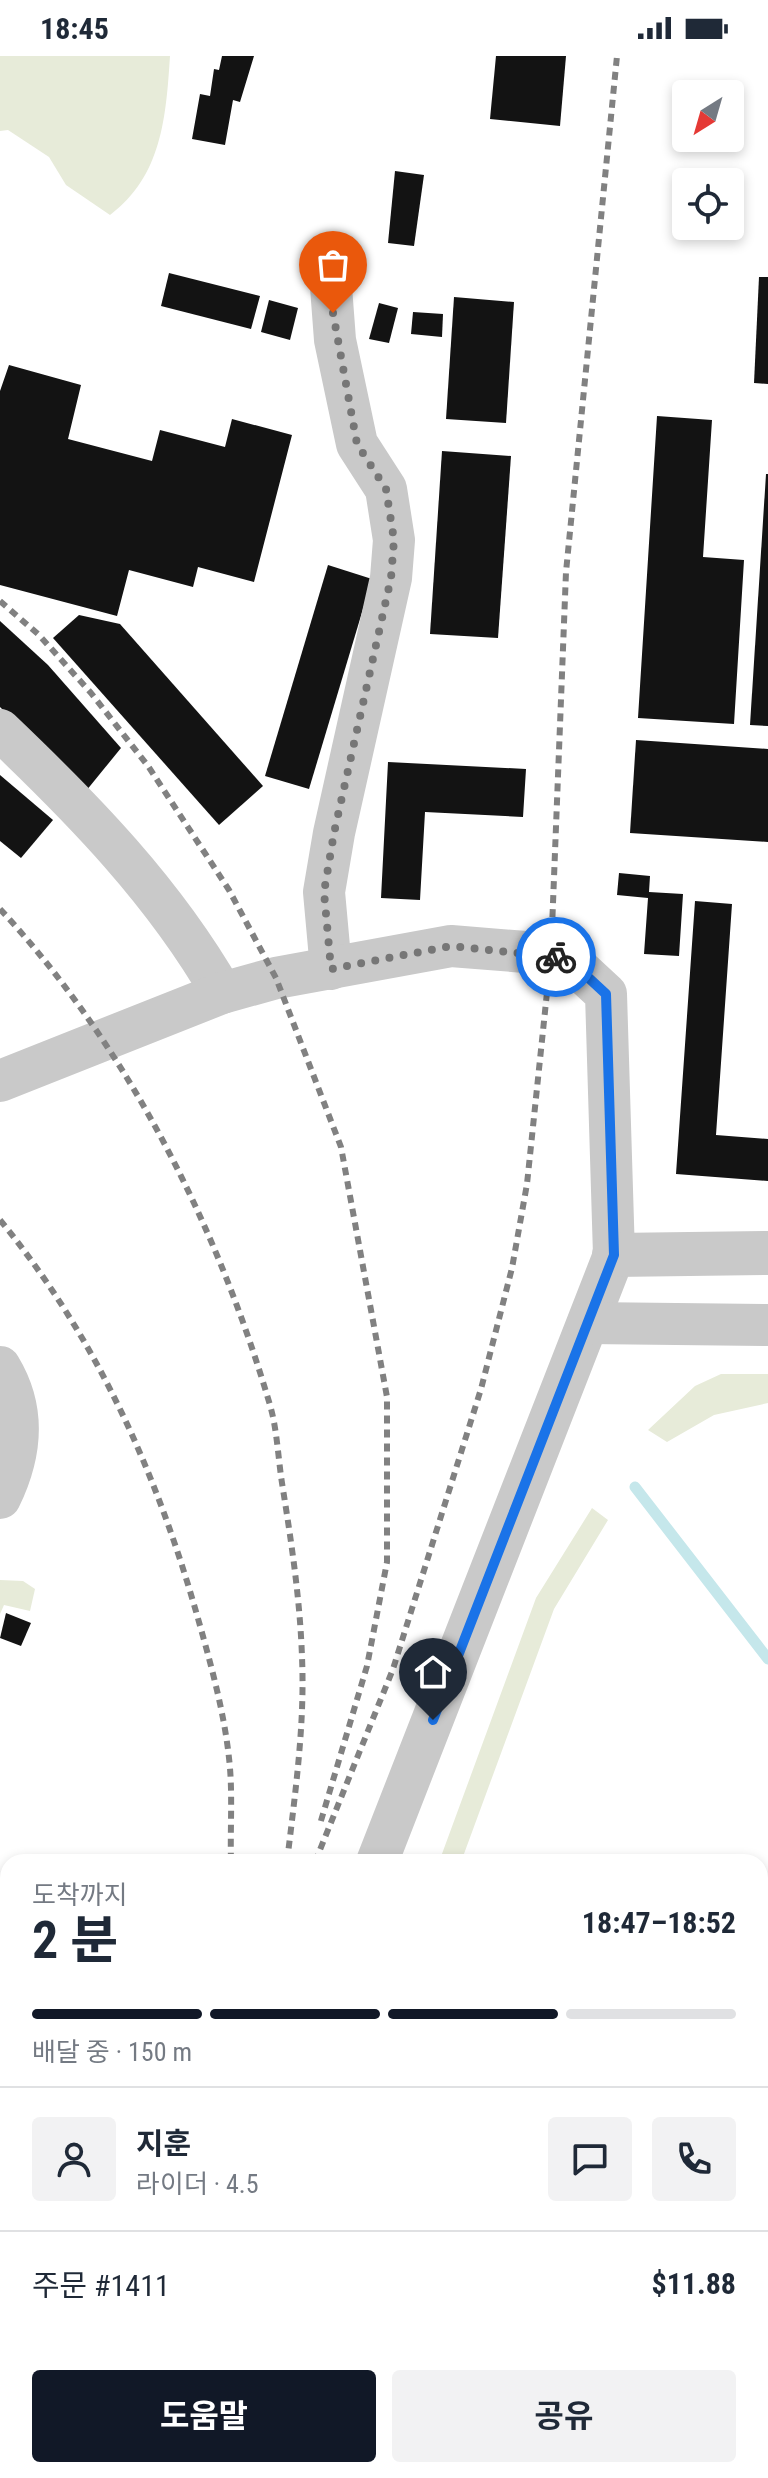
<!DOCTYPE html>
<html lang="ko">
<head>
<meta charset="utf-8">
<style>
	:root { --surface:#fff; --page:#f2f2f3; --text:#1f2937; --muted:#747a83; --line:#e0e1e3; --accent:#111827 }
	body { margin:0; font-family:"Roboto Condensed","Noto Sans KR",sans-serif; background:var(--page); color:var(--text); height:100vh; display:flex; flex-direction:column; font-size:30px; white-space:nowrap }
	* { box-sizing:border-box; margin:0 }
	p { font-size:26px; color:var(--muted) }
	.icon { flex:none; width:44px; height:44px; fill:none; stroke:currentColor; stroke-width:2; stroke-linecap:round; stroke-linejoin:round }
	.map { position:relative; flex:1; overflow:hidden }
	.panel { position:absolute; left:0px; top:1798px; width:768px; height:624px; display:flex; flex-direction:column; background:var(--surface); border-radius:24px 24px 0 0; box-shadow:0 4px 12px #0003 }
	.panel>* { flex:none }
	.needle { width:52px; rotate:217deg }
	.controls { position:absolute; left:672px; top:24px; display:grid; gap:16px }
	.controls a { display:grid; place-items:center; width:72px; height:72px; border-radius:8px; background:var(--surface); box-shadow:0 4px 12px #0003; font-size:40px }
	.pin { position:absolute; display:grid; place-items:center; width:68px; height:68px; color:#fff; margin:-82px -34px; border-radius:50% 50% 50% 0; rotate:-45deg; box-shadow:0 0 8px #0007 }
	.pin .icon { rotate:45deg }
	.courier { position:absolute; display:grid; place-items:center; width:80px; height:80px; margin:-40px; border:6px solid #1a73e8; border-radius:50%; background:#fff; color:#222; box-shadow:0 2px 10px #0007 }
	.headline em { font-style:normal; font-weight:700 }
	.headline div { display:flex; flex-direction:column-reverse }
	.headline { display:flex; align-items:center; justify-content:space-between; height:136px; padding:0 32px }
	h1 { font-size:52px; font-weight:700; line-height:60px }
	.bar { display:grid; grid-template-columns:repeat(4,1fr); gap:12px 8px; align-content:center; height:96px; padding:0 32px }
	.bar i { height:10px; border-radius:6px; background:var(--line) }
	.bar .current { background:var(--accent) }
	.bar p { grid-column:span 4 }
	.line { display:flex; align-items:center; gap:20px; padding:0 32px; border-top:2px solid var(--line) }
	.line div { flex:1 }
	.round { display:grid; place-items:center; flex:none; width:84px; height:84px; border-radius:8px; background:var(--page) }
	.primary-button { display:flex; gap:16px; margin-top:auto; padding:16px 32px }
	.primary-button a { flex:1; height:92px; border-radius:8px; background:var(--accent); color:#fff; font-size:32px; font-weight:700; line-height:92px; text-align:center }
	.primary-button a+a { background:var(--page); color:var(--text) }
	.status { display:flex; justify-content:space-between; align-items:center; height:56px; padding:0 40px; background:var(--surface); direction:ltr }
	.status svg { height:22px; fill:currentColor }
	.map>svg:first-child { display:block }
	.green { fill:#e7ebd9 }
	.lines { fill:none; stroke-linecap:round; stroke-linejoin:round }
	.stream { stroke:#c5e7eb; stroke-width:11 }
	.building { fill:#131313 }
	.minor { stroke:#c9c9c9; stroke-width:42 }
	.tertiary { stroke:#c9c9c9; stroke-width:44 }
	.rail { stroke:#818181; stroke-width:6; stroke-dasharray:8 6; stroke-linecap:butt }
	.done { stroke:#767676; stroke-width:8; stroke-dasharray:0 14.4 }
	.route { stroke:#1a73e8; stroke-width:10 }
</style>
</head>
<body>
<div class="status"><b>18:45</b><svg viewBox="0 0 49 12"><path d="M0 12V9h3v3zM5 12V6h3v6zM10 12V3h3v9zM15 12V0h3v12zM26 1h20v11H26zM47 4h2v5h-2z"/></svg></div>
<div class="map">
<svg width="768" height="2422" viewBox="0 0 768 2422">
	<rect width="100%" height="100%" fill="#fff"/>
	<g class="green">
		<path d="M0 0H170C166 61 162 120 110 159L66 129 49 101 8 74 0 75Z"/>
		<polygon points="721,1318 768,1318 768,1347 714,1359 667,1386 648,1374 695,1330"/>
		<polygon points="592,1452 608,1464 554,1553 461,1806 439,1806 536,1542"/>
		<polygon points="0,1524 23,1525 35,1533 30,1555 4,1549 0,1558"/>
	</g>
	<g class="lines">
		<polyline class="stream" points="635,1431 768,1603"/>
	</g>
	<g class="building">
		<polygon points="222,0 254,0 240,46 233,44 225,89 192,83 200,38 210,40 214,13 219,14"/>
		<polygon points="496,0 566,0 560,70 490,63"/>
		<polygon points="395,115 424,119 414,190 388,187"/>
		<polygon points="169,217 260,240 251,273 161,250"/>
		<polygon points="759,221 768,221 768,328 754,327"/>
		<polygon points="454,241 514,246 506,367 446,363"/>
		<polygon points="269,244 298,252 290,284 261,276"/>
		<polygon points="379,247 398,252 389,287 369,283"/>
		<polygon points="413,256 443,258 442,281 411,278"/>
		<polygon points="9,309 81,329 68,383 152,405 160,374 225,391 232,363 292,379 254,526 198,511 193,531 129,514 117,560 0,529 0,335"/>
		<polygon points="657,360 712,364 703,501 744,504 734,668 638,662"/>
		<polygon points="442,395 511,400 498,582 430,578"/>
		<polygon points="766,418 768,418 768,670 750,669"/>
		<polygon points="328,509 372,523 309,733 265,720"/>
		<polygon points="79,559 120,568 263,730 219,769 53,582"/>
		<polygon points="0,565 48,609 121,692 86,735 0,651"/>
		<polygon points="636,684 768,693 768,786 630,777"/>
		<polygon points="388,706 526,713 523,761 425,756 420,844 381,842"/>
		<polygon points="0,719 53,764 21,802 0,785"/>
		<polygon points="619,817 650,820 649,836 683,838 679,900 644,898 648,842 617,839"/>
		<polygon points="695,845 732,848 716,1079 768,1083 768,1125 676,1118"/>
		<polygon points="6,1557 31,1567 21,1590 0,1582"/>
		<polygon points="0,1955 8,1958 8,2000 1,2023"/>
		<polygon points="7,2239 8,2239 8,2312 0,2310 0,2262"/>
	</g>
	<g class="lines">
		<g class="minor">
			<polyline points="331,231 335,284 357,388 386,433 394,484 391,522 334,777 324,836 331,913"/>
			<path d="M0 674C84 754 164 836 222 937"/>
			<polyline points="0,1025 222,937 276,922 451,890 551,898 579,913 606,938 614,1199 377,1806"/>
			<polyline points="588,1267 768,1269"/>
			<path d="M0 1311C26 1354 21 1399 0 1442"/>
			<polyline points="143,2422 146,2414"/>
		</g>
		<polyline class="tertiary" points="614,1199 768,1197"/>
		<g class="rail">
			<polyline points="0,545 39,579 91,637 148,710 229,834 276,922 341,1091 387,1341 387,1506 367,1610 320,1768"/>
			<path d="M0 853C128 991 217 1169 270 1349 277 1373 278 1401 282 1427 291 1484 300 1542 302 1601 305 1669 295 1738 287 1806"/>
			<path d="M0 1164C96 1281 156 1415 197 1559 210 1605 224 1655 229 1702 233 1736 230 1772 231 1806"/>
			<polyline points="315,1806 393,1613 481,1333 512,1212 527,1128 551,898 566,516 617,0"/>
			<polyline points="90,2422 93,2414"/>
		</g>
	</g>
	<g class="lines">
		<polyline class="done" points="333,257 357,388 386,433 394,484 391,522 334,777 324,836 331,913 451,890 556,901"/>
		<polyline class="route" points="433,1664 614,1199 606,938 579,913 556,901"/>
	</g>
</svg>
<div class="controls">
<a><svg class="needle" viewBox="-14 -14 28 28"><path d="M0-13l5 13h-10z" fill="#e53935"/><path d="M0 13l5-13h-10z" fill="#747a83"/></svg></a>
<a><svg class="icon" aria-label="locate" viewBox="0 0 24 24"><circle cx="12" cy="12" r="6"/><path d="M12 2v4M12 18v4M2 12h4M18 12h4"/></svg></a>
</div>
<div class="pin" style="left:333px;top:257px;background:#ea580c"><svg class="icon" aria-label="bag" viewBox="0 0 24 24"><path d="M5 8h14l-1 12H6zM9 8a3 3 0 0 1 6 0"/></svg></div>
<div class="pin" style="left:433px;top:1664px;background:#1f2937"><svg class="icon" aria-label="home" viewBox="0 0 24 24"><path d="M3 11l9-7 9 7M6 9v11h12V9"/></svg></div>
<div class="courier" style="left:556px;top:901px"><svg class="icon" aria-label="bike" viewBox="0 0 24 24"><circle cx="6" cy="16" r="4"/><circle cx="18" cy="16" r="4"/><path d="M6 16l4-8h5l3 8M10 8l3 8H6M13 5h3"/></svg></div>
<section class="panel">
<div class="headline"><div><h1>2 분</h1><p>도착까지</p></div><em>18:47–18:52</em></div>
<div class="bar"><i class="current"></i><i class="current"></i><i class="current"></i><i></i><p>배달 중 · 150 m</p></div>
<div class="line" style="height:144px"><a class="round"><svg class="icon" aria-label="person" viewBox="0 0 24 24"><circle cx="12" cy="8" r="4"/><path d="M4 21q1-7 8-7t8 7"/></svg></a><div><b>지훈</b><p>라이더 · 4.5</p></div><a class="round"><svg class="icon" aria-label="chat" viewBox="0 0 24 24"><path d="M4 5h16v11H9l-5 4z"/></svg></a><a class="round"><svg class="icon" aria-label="phone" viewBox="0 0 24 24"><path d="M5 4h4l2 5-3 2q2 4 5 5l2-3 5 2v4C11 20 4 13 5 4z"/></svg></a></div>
<div class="line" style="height:104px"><div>주문 #1411</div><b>$11.88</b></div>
<div class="primary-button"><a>도움말</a><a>공유</a></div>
</section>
</div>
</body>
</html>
